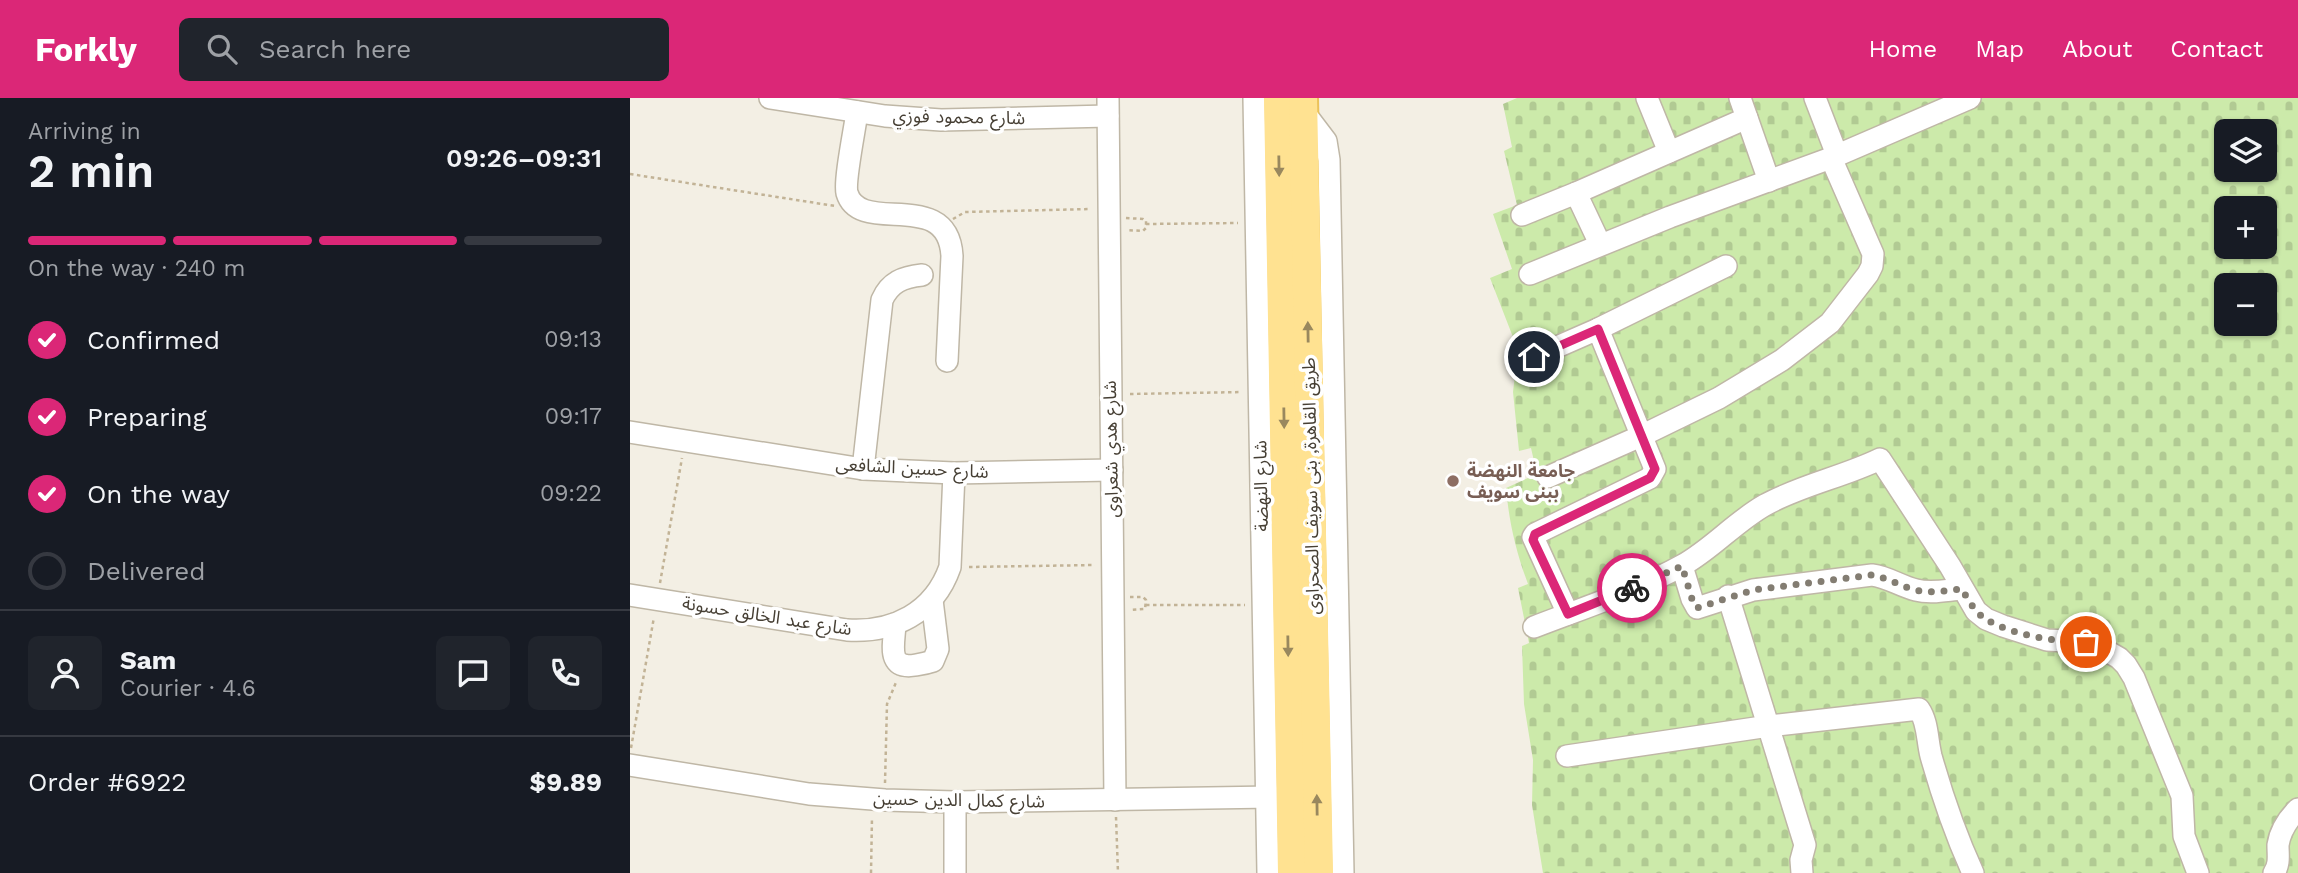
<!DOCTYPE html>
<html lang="en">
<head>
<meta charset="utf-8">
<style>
	:root { --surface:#171b24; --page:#20242c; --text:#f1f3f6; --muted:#9ea1a6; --line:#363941; --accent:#db2777 }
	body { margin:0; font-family:"Work Sans","Noto Sans Arabic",sans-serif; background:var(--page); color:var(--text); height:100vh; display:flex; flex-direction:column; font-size:26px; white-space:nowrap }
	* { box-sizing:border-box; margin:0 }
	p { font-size:23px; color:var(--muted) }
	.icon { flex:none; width:38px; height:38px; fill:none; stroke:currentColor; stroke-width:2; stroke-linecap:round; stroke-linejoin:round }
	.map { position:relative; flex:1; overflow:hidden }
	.side { display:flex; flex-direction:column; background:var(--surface); width:630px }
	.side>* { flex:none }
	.fabs { position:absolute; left:1584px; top:21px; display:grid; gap:14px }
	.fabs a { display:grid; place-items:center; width:63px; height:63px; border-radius:10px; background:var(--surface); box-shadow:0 2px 5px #0004; font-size:35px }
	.pin { position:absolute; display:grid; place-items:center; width:60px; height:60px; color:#fff; margin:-30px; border:4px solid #fff; border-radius:50%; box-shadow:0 2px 7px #0007 }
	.courier { position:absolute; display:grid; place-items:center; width:70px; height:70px; margin:-35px; border:5px solid #db2777; border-radius:50%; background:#fff; color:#222; box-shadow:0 2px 9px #0007 }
	.head em { font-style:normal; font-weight:600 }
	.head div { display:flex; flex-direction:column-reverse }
	.head { display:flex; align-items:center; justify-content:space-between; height:119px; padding:0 28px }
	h1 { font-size:46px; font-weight:600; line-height:52px }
	.bar { display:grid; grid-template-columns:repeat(4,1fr); gap:10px 7px; align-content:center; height:84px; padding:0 28px }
	.bar i { height:9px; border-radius:5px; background:var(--line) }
	.bar .active { background:var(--accent) }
	.bar p { grid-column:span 4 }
	.line { display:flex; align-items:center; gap:18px; padding:0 28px; border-top:2px solid var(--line) }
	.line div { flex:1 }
	.round { display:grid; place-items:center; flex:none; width:74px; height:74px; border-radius:10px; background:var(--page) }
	ol { padding:0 28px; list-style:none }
	li { display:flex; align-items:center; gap:21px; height:77px }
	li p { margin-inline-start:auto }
	li .icon { padding:7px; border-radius:50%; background:var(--accent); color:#fff; stroke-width:4 }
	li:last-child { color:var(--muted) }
	li i { width:38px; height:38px; border:4px solid var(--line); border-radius:50% }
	header { display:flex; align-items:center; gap:42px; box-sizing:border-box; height:98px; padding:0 35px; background:var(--accent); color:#fff }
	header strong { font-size:33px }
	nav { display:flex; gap:38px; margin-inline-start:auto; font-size:24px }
	.search { width:490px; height:63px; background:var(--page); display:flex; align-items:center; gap:18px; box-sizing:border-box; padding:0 24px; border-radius:10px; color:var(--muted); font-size:26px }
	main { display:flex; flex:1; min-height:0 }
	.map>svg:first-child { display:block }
	.cemetery { fill:url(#cemetery-stones); fill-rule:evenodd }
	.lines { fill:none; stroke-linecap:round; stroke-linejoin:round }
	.minor-casing { stroke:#bfb7a6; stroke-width:24 }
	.major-casing { stroke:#ebc25a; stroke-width:32 }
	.path { stroke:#c2b396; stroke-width:2.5; stroke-dasharray:3.5 3.5; stroke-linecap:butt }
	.minor { stroke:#fff; stroke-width:21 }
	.major { stroke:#ffe291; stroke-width:28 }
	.oneway { fill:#99885e }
	.done { stroke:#837d72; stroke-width:7; stroke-dasharray:0 12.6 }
	.route { stroke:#db2777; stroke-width:9 }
	.education-dot { fill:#8d6e63; stroke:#fff; stroke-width:2.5 }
	.labels { text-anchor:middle; stroke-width:7; stroke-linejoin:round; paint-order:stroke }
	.street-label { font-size:18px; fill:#463f34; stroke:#fff }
	.education-label { font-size:18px; font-weight:bold; fill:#785e54; stroke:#fff; text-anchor:start }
</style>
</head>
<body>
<header>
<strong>Forkly</strong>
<div class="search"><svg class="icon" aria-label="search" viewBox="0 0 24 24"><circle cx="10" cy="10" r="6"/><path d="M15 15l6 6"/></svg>Search here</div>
<nav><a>Home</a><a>Map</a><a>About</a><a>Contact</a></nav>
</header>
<main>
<section class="side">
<div class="head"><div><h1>2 min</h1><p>Arriving in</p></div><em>09:26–09:31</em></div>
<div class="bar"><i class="active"></i><i class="active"></i><i class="active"></i><i></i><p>On the way · 240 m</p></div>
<ol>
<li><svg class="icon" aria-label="check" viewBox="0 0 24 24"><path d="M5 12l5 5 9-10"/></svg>Confirmed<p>09:13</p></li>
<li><svg class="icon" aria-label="check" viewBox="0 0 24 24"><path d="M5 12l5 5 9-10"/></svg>Preparing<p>09:17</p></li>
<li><svg class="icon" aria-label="check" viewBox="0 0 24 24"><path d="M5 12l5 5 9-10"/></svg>On the way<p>09:22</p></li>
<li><i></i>Delivered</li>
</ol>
<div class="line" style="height:126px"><a class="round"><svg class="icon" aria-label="person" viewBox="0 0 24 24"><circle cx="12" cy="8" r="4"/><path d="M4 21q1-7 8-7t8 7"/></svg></a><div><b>Sam</b><p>Courier · 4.6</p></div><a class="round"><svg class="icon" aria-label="chat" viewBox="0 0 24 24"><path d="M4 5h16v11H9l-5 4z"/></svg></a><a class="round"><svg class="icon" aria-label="phone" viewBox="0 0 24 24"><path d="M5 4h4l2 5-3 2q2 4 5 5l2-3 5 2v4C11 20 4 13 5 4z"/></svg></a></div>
<div class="line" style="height:91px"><div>Order #6922</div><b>$9.89</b></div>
</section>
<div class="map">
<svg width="1668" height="775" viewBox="0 0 1668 775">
	<defs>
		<pattern id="cemetery-stones" width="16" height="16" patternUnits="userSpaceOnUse" patternTransform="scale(1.75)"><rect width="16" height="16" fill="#cceaaa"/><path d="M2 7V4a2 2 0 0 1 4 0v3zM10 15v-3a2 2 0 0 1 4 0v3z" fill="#b1ca93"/></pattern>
	</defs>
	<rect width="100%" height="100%" fill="#f3efe4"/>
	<path class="cemetery" d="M887 0H1668V775H913L902 707 903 662 894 606 892 548 899 545 888 490 898 486C886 454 879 424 876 390L907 376 901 350 889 353 883 294 888 252 860 180 882 171 863 116 887 107 874 53 882 49 873 6ZM1596 33H1634V72H1596ZM1596 110H1634V149H1596ZM1596 187H1634V226H1596Z"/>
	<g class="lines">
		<g class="minor-casing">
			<g id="minor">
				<polyline points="140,0 255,18 311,22 478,18"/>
				<polyline points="478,0 485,702"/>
				<polyline points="624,0 638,775"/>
				<polyline points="1017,0 1039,54"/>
				<polyline points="1110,0 1139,83"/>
				<polyline points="1185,0 1207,57"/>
				<path d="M227 14C225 30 214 83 217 95 230 139 318 88 322 158L317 263"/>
				<polyline points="674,14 696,43 699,62 713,775"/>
				<polyline points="946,95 1117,20"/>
				<polyline points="892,117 946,95 970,146"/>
				<polyline points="900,176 1040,119 1201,60 1340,0"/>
				<polyline points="968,231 1096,168"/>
				<polyline points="904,259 968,231 1025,371 1020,380 905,436 903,439 938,516"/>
				<polyline points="0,334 233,371 324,375 482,372"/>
				<path d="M233 371 252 202C260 184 273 179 292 177"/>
				<polyline points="918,379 1011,338 1089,300 1152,262 1200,225 1238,176 1242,168 1243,156 1201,60"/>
				<path d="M1052 468 1062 501 1067 510 1123 492 1242 477C1258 479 1270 488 1286 492 1301 496 1317 492 1332 491"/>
				<path d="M0 497 217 532C263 535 304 515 320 469L324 375"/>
				<polyline points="1098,498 1175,747 1171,762 1172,775"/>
				<path d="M265 526C264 547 256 572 286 567 292 566 297 565 303 563L308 551 302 502"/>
				<path d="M904 529C953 510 1006 493 1053 467 1083 450 1105 424 1135 407 1171 387 1213 379 1250 361L1320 468 1346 513 1356 521 1373 528 1417 542 1456 544 1470 549 1489 560 1496 567 1504 580 1552 698 1554 738 1568 775"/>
				<path d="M937 658 1139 628 1289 611C1298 624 1297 642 1301 658 1312 697 1326 738 1343 775"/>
				<polyline points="0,667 179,696 255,702 325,704 650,699"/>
				<polyline points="325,704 325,775"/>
				<path d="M1644 775C1650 765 1648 758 1648 747 1650 733 1658 721 1668 711"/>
			</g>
		</g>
		<g class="major-casing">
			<g id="major">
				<polyline points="648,0 662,775"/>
				<polyline points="673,0 689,775"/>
			</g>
		</g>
		<g class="path">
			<polyline points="0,76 205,108"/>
			<polyline points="496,120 513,121 516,123 516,130 513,133 496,132"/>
			<polyline points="323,121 335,114 461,111"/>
			<polyline points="516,126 608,125"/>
			<polyline points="500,296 612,294"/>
			<polyline points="339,469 465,467"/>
			<polyline points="30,485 52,360"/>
			<polyline points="500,499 513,499 516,502 515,511 501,512"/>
			<polyline points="516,507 615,507"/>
			<polyline points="1,650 24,519"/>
			<polyline points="255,685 257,606 267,582"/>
			<polyline points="486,719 488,775"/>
			<polyline points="241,775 242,719"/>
		</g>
		<use href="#minor" class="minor"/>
		<use href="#major" class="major"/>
	</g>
	<defs><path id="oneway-solid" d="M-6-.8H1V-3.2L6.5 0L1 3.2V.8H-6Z" transform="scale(1.75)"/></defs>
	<g class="oneway">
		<use href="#oneway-solid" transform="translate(649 68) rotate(89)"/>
		<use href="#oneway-solid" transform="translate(678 234) rotate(-91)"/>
		<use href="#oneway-solid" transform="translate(654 320) rotate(89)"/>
		<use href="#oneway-solid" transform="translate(658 548) rotate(89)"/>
		<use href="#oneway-solid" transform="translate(687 707) rotate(-91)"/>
	</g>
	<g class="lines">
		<path class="done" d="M1002 490 1052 468 1062 501 1067 510 1123 492 1242 477C1258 480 1270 488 1286 492 1301 496 1317 492 1332 491 1336 498 1341 507 1347 514 1369 536 1426 544 1456 544"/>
		<polyline class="route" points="904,259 968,231 1025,371 1020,380 905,436 903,442 938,516 1002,490"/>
	</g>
	<circle class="education-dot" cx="823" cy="383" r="7"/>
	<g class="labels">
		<g class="street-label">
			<text transform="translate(329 19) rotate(1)" y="6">شارع محمود فوزي</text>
			<text transform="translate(481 351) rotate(-91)" y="6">شارع هدي شعراوى</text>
			<text transform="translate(282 370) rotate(3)" y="6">شارع حسين الشافعى</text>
			<text transform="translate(631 388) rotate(-91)" y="6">شارع النهضة</text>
			<text transform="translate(681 388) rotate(-91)" y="6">طريق القاهرة, بنى سويف الصحراوى</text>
			<text transform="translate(137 518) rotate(9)" y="6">شارع عبد الخالق حسونة</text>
			<text transform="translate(329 702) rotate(1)" y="6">شارع كمال الدين حسين</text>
		</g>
		<g class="education-label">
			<text x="837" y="379">جامعة النهضة<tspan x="837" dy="21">ببنى سويف</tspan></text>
		</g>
	</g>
</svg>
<div class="fabs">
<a><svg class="icon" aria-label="layers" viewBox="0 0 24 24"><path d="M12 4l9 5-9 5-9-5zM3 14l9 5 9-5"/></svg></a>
<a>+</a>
<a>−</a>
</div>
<div class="pin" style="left:1456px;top:544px;background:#ea580c"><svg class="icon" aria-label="bag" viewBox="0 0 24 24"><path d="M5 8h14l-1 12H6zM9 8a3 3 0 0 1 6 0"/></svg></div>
<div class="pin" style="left:904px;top:259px;background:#1f2937"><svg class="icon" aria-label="home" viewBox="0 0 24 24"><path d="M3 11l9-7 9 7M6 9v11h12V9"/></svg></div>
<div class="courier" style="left:1002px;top:490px"><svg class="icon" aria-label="bike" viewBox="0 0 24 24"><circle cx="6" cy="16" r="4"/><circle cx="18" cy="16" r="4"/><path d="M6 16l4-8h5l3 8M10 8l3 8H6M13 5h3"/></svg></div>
</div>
</main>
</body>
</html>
